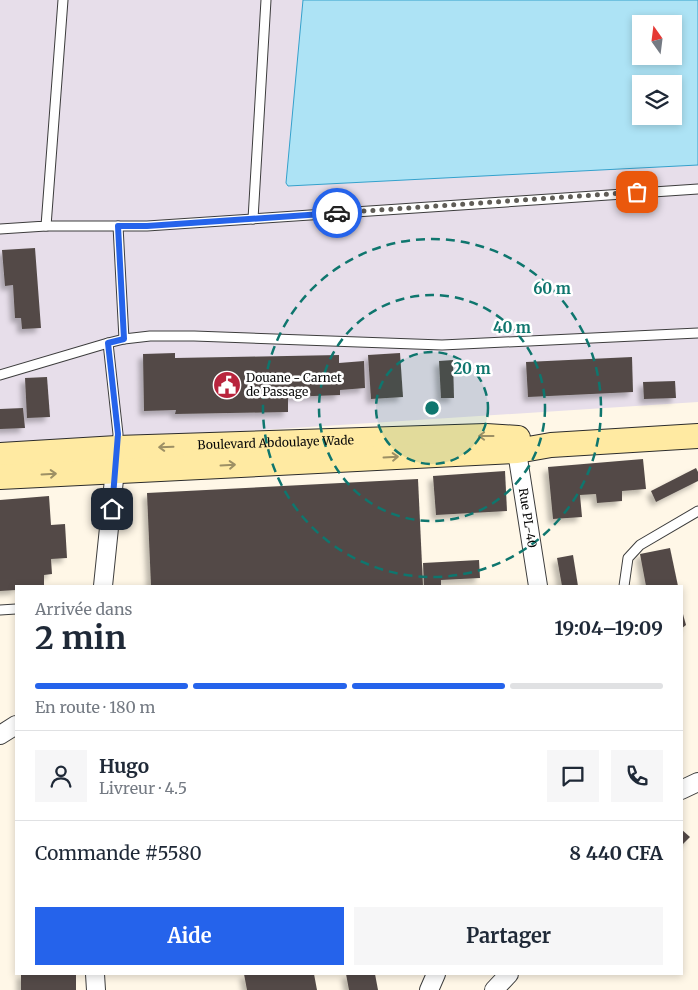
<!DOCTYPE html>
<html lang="fr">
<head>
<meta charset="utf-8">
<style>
	:root { --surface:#fff; --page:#f6f6f7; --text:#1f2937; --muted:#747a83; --line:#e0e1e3; --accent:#2563eb }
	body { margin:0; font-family:Merriweather,serif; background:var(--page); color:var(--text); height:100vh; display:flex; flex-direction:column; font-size:19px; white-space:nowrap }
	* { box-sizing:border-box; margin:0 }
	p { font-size:16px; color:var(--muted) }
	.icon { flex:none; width:28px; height:28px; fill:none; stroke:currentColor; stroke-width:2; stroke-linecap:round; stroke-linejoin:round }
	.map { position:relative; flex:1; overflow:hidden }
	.drawer { position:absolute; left:15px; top:585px; width:668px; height:390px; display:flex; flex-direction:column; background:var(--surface); border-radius:0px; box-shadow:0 2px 8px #0003 }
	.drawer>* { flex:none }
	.needle { width:32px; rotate:346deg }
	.controls { position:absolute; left:632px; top:15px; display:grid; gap:10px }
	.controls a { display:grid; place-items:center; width:50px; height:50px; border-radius:0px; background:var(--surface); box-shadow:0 2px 8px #0003; font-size:25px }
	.pin { position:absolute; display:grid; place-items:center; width:42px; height:42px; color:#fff; margin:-21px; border-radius:10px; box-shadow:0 2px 8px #0006 }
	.courier { position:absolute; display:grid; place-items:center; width:50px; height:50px; margin:-25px; border:4px solid #2563eb; border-radius:50%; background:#fff; color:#222; box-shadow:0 1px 6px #0007 }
	.summary em { font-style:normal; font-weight:700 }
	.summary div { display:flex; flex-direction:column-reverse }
	.summary { display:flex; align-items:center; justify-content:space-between; height:85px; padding:0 20px }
	h1 { font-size:32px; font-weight:700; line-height:38px }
	.bar { display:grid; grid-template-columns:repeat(4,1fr); gap:8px 5px; align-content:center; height:60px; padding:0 20px }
	.bar i { height:6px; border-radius:4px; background:var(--line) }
	.bar .current { background:var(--accent) }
	.bar p { grid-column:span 4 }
	.line { display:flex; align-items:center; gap:12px; padding:0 20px; border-top:1px solid var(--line) }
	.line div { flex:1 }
	.round { display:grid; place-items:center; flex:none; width:52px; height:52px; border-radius:0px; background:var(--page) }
	.cta { display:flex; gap:10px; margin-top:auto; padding:10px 20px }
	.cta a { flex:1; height:58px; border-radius:0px; background:var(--accent); color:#fff; font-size:20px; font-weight:700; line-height:58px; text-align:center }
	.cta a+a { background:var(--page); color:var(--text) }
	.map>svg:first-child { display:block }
	.industrial { fill:#e7deea; fill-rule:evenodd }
	.water { fill:#ade3f5; stroke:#34a1cc; fill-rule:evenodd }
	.building { fill:#534a47; filter:url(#shadow) }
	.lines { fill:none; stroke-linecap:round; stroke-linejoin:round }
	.lane-casing { stroke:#3d3d3d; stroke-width:11 }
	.street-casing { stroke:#3d3d3d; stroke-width:20 }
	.secondary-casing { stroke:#2c2c2c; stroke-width:26 }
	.lane { stroke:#fff; stroke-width:9 }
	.street { stroke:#fff; stroke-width:18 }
	.secondary { stroke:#ffeaa2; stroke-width:24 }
	.oneway { stroke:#9d9065 }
	.done { stroke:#605d57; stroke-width:5; stroke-dasharray:0 9 }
	.route { stroke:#2563eb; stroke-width:6 }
	.ring { fill:none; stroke:#0f766e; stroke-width:2.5; stroke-dasharray:9 6 }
	.labels { text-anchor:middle; stroke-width:5; stroke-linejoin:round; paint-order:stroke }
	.poi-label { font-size:12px; fill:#0a0a0a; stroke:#fff; text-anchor:start }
	.street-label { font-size:12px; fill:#0a0a0a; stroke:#fff }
	.centre { fill:#0f766e; stroke:#fff; stroke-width:2.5 }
	.ring-label { font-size:15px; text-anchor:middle; font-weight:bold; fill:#0f766e; stroke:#fff; stroke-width:5; stroke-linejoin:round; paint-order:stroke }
</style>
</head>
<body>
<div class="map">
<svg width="698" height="990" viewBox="0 0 698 990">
	<defs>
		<filter id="shadow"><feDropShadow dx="-4.5" dy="4.5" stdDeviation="2.5" flood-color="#0004"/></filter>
	</defs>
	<rect width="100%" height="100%" fill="#fff7e7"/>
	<path class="industrial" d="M0 0H698V402L120 439 0 443ZM641 24H674V56H641ZM641 84H674V116H641Z"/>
	<path class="water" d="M303 0H698V165L288 186 286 183ZM641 24H674V56H641ZM641 84H674V116H641Z"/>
	<g class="building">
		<polygon points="35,248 41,328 22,329 21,318 15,318 13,285 5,286 2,250"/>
		<polygon points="175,353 175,358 339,355 339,363 364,361 365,388 340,390 340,395 288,397 288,412 175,414 176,410 144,411 143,354"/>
		<polygon points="400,353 403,397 371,399 368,355"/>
		<polygon points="632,357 633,392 528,397 526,362"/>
		<polygon points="453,360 454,398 441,398 439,361"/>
		<polygon points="47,377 50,417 27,418 25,378"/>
		<polygon points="675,381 676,398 644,399 643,382"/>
		<polygon points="23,408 25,428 0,429 0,409"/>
		<polygon points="643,459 646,489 622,491 622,501 597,503 596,494 580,495 582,517 553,519 548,467"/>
		<polygon points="696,468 698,472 698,481 656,502 651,491"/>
		<polygon points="505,471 507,511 436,515 433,476"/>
		<polygon points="418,479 423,586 151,586 147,493"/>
		<polygon points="49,496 51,525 65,524 67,558 51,559 52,574 44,575 44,586 16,586 16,590 0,591 0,500"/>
		<polygon points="670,548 678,586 646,586 640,554"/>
		<polygon points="573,555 578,586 562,586 557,558"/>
		<polygon points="479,560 480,578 441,580 441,586 424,586 423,563"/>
		<polygon points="681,607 686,625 681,629"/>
		<polygon points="681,829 690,837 681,846"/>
		<rect x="21" y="974" width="55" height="16"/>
		<polygon points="244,974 314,974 317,990 247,990"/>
		<polygon points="346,974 375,974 378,990 349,990"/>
	</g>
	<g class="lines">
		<g class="lane-casing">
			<g id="lane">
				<polyline points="253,219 266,0"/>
				<polyline points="46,226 147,226 698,189"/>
				<polyline points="118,226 124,339"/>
				<polyline points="0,229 46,226 63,0"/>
				<polyline points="108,343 118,434 117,448"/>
				<polyline points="0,375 108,343 124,339 150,336 194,336 442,345 698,333"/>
				<polyline points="624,586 628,558 640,545 698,511"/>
				<polyline points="0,610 16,609"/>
			</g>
		</g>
		<g class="street-casing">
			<g id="street">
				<path id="s1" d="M515 439 538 586"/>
				<polyline points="103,586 116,460"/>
				<polyline points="0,735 16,725"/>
				<polyline points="681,790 698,782"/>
				<polyline points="95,974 96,990"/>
				<polyline points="429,990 436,974"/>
				<polyline points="494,990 509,974"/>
			</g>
		</g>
		<g class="secondary-casing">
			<g id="secondary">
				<path id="s2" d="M0 455 117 448 486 436 518 438"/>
				<polyline points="0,477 517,451 551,445 698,436"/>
			</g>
		</g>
		<use href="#lane" class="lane"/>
		<use href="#street" class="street"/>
		<use href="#secondary" class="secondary"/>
	</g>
	<defs><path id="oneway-shaft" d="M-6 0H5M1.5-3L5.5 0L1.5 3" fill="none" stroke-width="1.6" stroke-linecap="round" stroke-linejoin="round" transform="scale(1.25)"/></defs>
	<g class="oneway">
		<use href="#oneway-shaft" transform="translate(486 436) rotate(-180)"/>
		<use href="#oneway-shaft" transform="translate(166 447) rotate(178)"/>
		<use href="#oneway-shaft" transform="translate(391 457) rotate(-3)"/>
		<use href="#oneway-shaft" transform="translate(228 465) rotate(-3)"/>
		<use href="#oneway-shaft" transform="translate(49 474) rotate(-3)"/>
	</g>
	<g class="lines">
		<polyline class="done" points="337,213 637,192"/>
		<polyline class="route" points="112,509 118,434 108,343 124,339 118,226 147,226 337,213"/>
	</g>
	<circle cx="432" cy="408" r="56" fill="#0f766e" fill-opacity=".12"/>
	<g class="ring">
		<circle cx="432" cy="408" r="56"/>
		<circle cx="432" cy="408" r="113"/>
		<circle cx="432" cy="408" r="169"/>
	</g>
	<defs>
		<g id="civic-disc" transform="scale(1.4375)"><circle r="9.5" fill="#b8243d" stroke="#fff"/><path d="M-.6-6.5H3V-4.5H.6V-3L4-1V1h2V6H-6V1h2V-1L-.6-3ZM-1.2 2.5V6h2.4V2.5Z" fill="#fff"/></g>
	</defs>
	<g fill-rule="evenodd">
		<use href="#civic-disc" x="227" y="385"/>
	</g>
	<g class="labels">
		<g class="poi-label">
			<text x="246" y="382">Douane - Carnet<tspan x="246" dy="14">de Passage</tspan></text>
		</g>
		<g class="street-label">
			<text dy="4" stroke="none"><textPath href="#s2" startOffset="276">Boulevard Abdoulaye Wade</textPath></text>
			<text dy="4" stroke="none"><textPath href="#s1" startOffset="80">Rue PL-40</textPath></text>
		</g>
	</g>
	<circle cx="432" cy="408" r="8" class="centre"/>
	<g class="ring-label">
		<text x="552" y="294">60 m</text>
		<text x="512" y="333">40 m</text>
		<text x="472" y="374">20 m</text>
	</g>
</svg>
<div class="controls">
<a><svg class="needle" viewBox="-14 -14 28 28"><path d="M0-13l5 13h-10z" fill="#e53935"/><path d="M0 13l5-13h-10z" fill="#747a83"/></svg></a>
<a><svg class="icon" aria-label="layers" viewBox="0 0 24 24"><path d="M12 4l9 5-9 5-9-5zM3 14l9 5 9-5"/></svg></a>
</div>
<div class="pin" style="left:637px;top:192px;background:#ea580c"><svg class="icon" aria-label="bag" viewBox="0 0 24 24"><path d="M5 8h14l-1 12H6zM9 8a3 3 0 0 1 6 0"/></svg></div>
<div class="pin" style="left:112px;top:509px;background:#1f2937"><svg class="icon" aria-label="home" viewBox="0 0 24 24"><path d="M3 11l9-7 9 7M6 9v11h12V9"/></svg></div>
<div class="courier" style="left:337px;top:213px"><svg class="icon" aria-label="car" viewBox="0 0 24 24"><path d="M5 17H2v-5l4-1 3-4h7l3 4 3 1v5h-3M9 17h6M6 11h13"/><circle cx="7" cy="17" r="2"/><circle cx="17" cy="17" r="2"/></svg></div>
<section class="drawer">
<div class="summary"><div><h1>2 min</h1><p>Arrivée dans</p></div><em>19:04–19:09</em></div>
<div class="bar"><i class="current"></i><i class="current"></i><i class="current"></i><i></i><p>En route · 180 m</p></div>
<div class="line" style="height:90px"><a class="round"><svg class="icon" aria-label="person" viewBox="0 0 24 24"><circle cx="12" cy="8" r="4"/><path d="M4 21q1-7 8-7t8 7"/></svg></a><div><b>Hugo</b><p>Livreur · 4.5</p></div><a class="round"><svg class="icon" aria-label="chat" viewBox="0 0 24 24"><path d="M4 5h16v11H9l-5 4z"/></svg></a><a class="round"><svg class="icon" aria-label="phone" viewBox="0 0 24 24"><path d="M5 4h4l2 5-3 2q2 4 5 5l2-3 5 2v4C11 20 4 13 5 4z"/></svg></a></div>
<div class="line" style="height:65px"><div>Commande #5580</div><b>8 440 CFA</b></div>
<div class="cta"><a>Aide</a><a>Partager</a></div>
</section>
</div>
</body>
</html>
